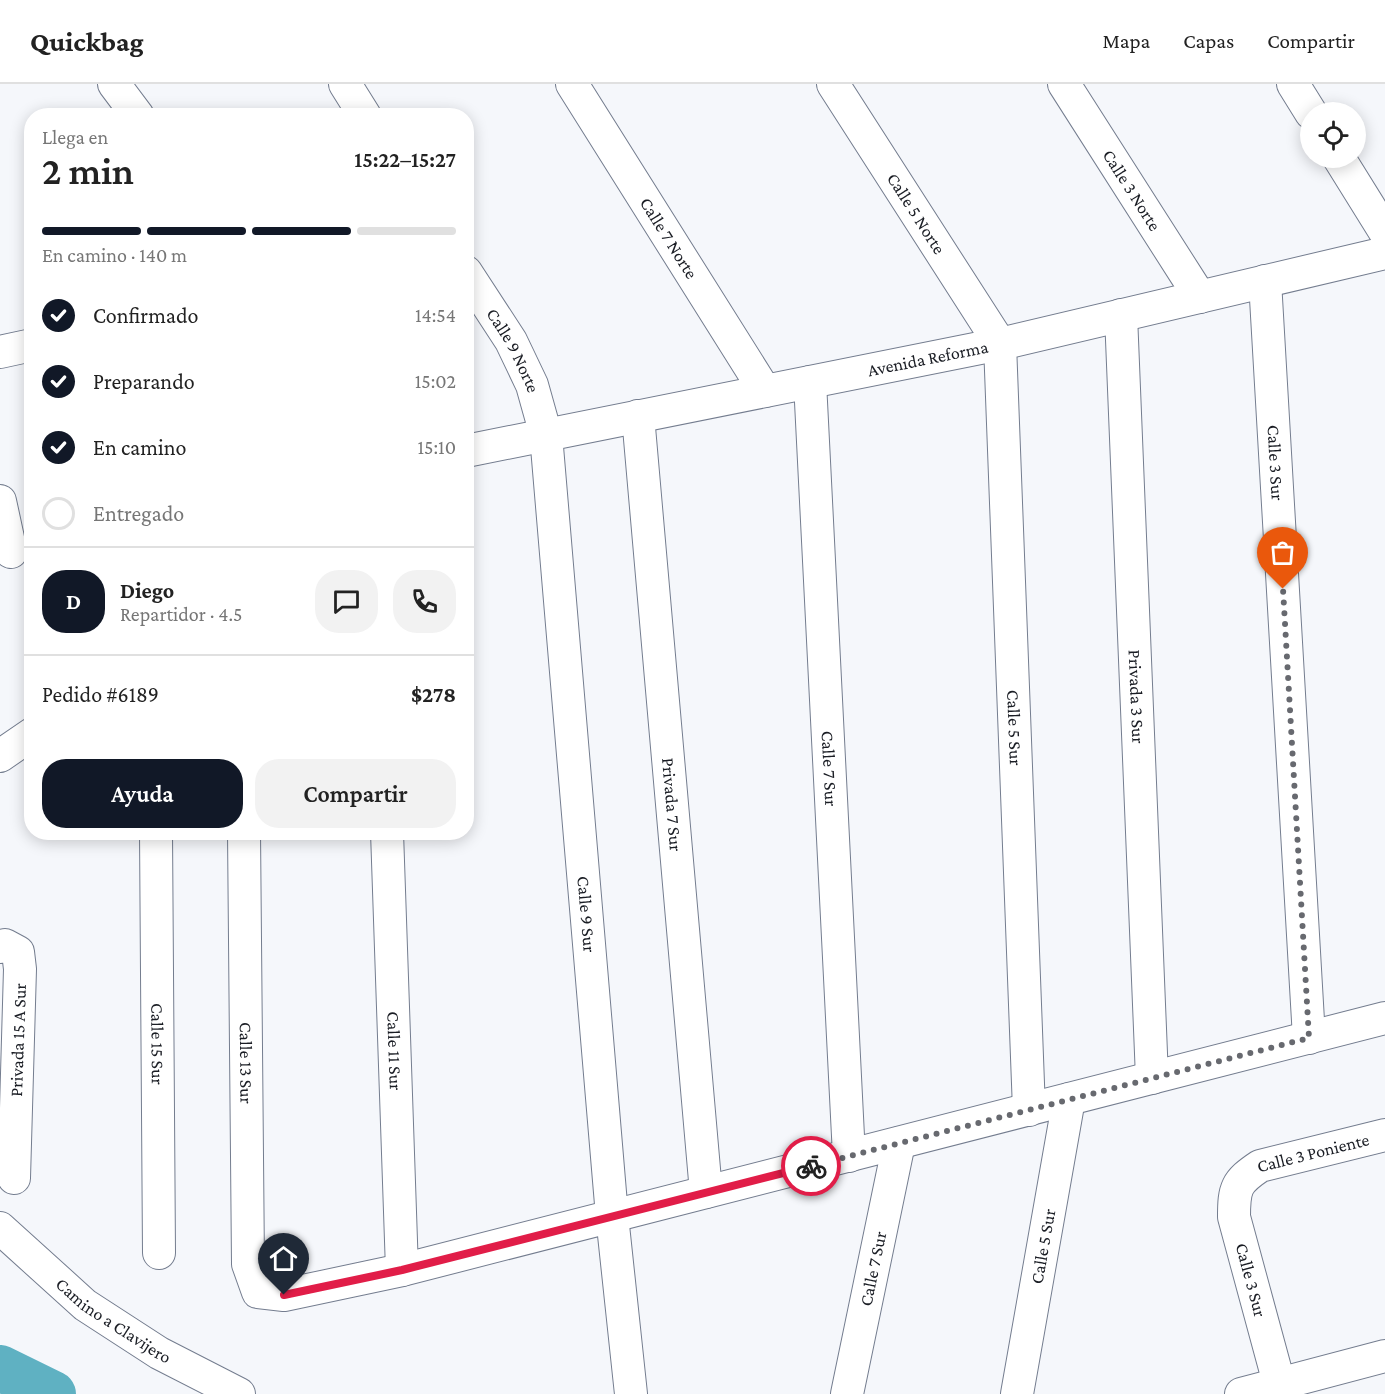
<!DOCTYPE html>
<html lang="es">
<head>
<meta charset="utf-8">
<style>
	:root { --surface:#fff; --page:#f2f2f2; --text:#222; --muted:#767676; --line:#e0e0e0; --accent:#111827 }
	body { margin:0; font-family:"Crimson Pro",serif; background:var(--page); color:var(--text); height:100vh; display:flex; flex-direction:column; font-size:22px; white-space:nowrap }
	* { box-sizing:border-box; margin:0 }
	p { font-size:20px; color:var(--muted) }
	.icon { flex:none; width:33px; height:33px; fill:none; stroke:currentColor; stroke-width:2; stroke-linecap:round; stroke-linejoin:round }
	.map { position:relative; flex:1; overflow:hidden }
	.sheet { position:absolute; left:24px; top:24px; width:450px; height:732px; display:flex; flex-direction:column; background:var(--surface); border-radius:24px; box-shadow:0 3px 15px #0003 }
	.sheet>* { flex:none }
	.controls { position:absolute; left:1300px; top:18px; display:grid; gap:12px }
	.controls a { display:grid; place-items:center; width:66px; height:66px; border-radius:50%; background:var(--surface); box-shadow:0 3px 15px #0003; font-size:30px }
	.pin { position:absolute; display:grid; place-items:center; width:51px; height:51px; color:#fff; margin:-62px -26px; border-radius:50% 50% 50% 0; rotate:-45deg; box-shadow:0 0 6px #0007 }
	.pin .icon { rotate:45deg }
	.courier { position:absolute; display:grid; place-items:center; width:60px; height:60px; margin:-30px; border:4px solid #e11d48; border-radius:50%; background:#fff; color:#222; box-shadow:0 2px 8px #0007 }
	.headline em { font-style:normal; font-weight:600 }
	.headline div { display:flex; flex-direction:column-reverse }
	.headline { display:flex; align-items:center; justify-content:space-between; height:102px; padding:0 18px }
	h1 { font-size:39px; font-weight:600; line-height:45px }
	.bar { display:grid; grid-template-columns:repeat(4,1fr); gap:9px 6px; align-content:center; height:72px; padding:0 18px }
	.bar i { height:8px; border-radius:4px; background:var(--line) }
	.bar .selected { background:var(--accent) }
	.bar p { grid-column:span 4 }
	.line { display:flex; align-items:center; gap:15px; padding:0 18px; border-top:2px solid var(--line) }
	.line div { flex:1 }
	.round { display:grid; place-items:center; flex:none; width:63px; height:63px; border-radius:24px; background:var(--page) }
	ol { padding:0 18px; list-style:none }
	li { display:flex; align-items:center; gap:18px; height:66px }
	li p { margin-inline-start:auto }
	li .icon { padding:6px; border-radius:50%; background:var(--accent); color:#fff; stroke-width:4 }
	li:last-child { color:var(--muted) }
	li i { width:33px; height:33px; border:3px solid var(--line); border-radius:50% }
	.primary-button { display:flex; gap:12px; margin-top:auto; padding:12px 18px }
	.primary-button a { flex:1; height:69px; border-radius:24px; background:var(--accent); color:#fff; font-size:24px; font-weight:600; line-height:69px; text-align:center }
	.primary-button a+a { background:var(--page); color:var(--text) }
	header { display:flex; align-items:center; gap:36px; box-sizing:border-box; height:84px; padding:0 30px; background:var(--surface); border-bottom:2px solid var(--line) }
	header strong { font-size:28px }
	nav { display:flex; gap:33px; margin-inline-start:auto; font-size:21px }
	.map>svg:first-child { display:block }
	.lines { fill:none; stroke-linecap:round; stroke-linejoin:round }
	.river { stroke:#5fb1c2; stroke-width:46 }
	.minor-casing { stroke:#747d8f; stroke-width:34 }
	.minor { stroke:#fff; stroke-width:32 }
	.done { stroke:#67696f; stroke-width:6; stroke-dasharray:0 10.8 }
	.route { stroke:#e11d48; stroke-width:8 }
	.labels { text-anchor:middle; stroke-width:4.5; stroke-linejoin:round; paint-order:stroke }
	.street-label { font-size:18px; fill:#1a1d24; stroke:#fff }
</style>
</head>
<body>
<header>
<strong>Quickbag</strong>
<nav><a>Mapa</a><a>Capas</a><a>Compartir</a></nav>
</header>
<div class="map">
<svg width="1385" height="1310" viewBox="0 0 1385 1310">
	<rect width="100%" height="100%" fill="#f5f7fb"/>
	<g class="lines">
		<polyline class="river" points="0,1284 53,1310"/>
		<g class="minor-casing">
			<g id="minor">
				<polyline points="114,0 138,32"/>
				<polyline points="345,0 365,32"/>
				<path id="s1" d="M572 0 765 307"/>
				<path id="s2" d="M833 0 1000 260 1029 1026"/>
				<path id="s3" d="M1064 0 1200 213"/>
				<polyline points="1293,0 1311,29"/>
				<polyline points="1339,74 1385,148"/>
				<path id="s4" d="M466 188 511 257 532 301 546 351 612 1132 631 1310"/>
				<path id="s5" d="M1265 197 1309 954"/>
				<path id="s6" d="M1121 231 1152 994"/>
				<polyline points="0,268 32,261"/>
				<path id="s7" d="M810 298 849 1072"/>
				<path id="s8" d="M638 332 706 1108"/>
				<path id="s9" d="M466 367 1000 260 1385 169"/>
				<polyline points="0,417 11,468"/>
				<polyline points="0,672 32,650"/>
				<path id="s10" d="M156 748 159 1169"/>
				<path id="s11" d="M244 748 248 1180 258 1208 284 1211 402 1186 1385 934"/>
				<path id="s12" d="M387 748 402 1186"/>
				<polyline points="0,863 5,861 18,868 20,885 14,1094"/>
				<path id="s13" d="M0 1144 85 1221 159 1269 239 1310"/>
				<path id="s14" d="M1279 1299 1234 1133C1234 1104 1236 1098 1260 1082L1385 1051"/>
				<path id="s15" d="M847 1310 899 1059"/>
				<path id="s16" d="M1017 1310 1069 1015"/>
				<polyline points="1241,1310 1385,1272"/>
			</g>
		</g>
		<use href="#minor" class="minor"/>
	</g>
	<g class="lines">
		<polyline class="done" points="811,1082 1309,954 1283,505"/>
		<polyline class="route" points="284,1211 402,1186 811,1082"/>
	</g>
	<g class="labels">
		<g class="street-label">
			<text dy="6" stroke="none"><textPath href="#s3" startOffset="126">Calle 3 Norte</textPath></text>
			<text dy="6" stroke="none"><textPath href="#s2" startOffset="154">Calle 5 Norte</textPath></text>
			<text dy="6" stroke="none"><textPath href="#s1" startOffset="182">Calle 7 Norte</textPath></text>
			<text dy="6" stroke="none"><textPath href="#s4" startOffset="92">Calle 9 Norte</textPath></text>
			<text dy="6" stroke="none"><textPath href="#s9" startOffset="471">Avenida Reforma</textPath></text>
			<text dy="6" stroke="none"><textPath href="#s5" startOffset="182">Calle 3 Sur</textPath></text>
			<text dy="6" stroke="none"><textPath href="#s6" startOffset="382">Privada 3 Sur</textPath></text>
			<text dy="6" stroke="none"><textPath href="#s2" startOffset="693">Calle 5 Sur</textPath></text>
			<text dy="6" stroke="none"><textPath href="#s7" startOffset="387">Calle 7 Sur</textPath></text>
			<text dy="6" stroke="none"><textPath href="#s8" startOffset="390">Privada 7 Sur</textPath></text>
			<text dy="6" stroke="none"><textPath href="#s4" startOffset="664">Calle 9 Sur</textPath></text>
			<text transform="translate(18 956) rotate(-88)" y="6">Privada 15 A Sur</text>
			<text dy="6" stroke="none"><textPath href="#s10" startOffset="212">Calle 15 Sur</textPath></text>
			<text dy="6" stroke="none"><textPath href="#s12" startOffset="219">Calle 11 Sur</textPath></text>
			<text dy="6" stroke="none"><textPath href="#s11" startOffset="231">Calle 13 Sur</textPath></text>
			<text dy="6" stroke="none"><textPath href="#s14" startOffset="288">Calle 3 Poniente</textPath></text>
			<text dy="6" stroke="none"><textPath href="#s16" startOffset="150">Calle 5 Sur</textPath></text>
			<text dy="6" stroke="none"><textPath href="#s15" startOffset="128">Calle 7 Sur</textPath></text>
			<text transform="translate(1251 1196) rotate(75)" y="6">Calle 3 Sur</text>
			<text dy="6" stroke="none"><textPath href="#s13" startOffset="147">Camino a Clavijero</textPath></text>
		</g>
	</g>
</svg>
<div class="controls">
<a><svg class="icon" aria-label="locate" viewBox="0 0 24 24"><circle cx="12" cy="12" r="6"/><path d="M12 2v4M12 18v4M2 12h4M18 12h4"/></svg></a>
</div>
<div class="pin" style="left:1283px;top:505px;background:#ea580c"><svg class="icon" aria-label="bag" viewBox="0 0 24 24"><path d="M5 8h14l-1 12H6zM9 8a3 3 0 0 1 6 0"/></svg></div>
<div class="pin" style="left:284px;top:1211px;background:#1f2937"><svg class="icon" aria-label="home" viewBox="0 0 24 24"><path d="M3 11l9-7 9 7M6 9v11h12V9"/></svg></div>
<div class="courier" style="left:811px;top:1082px"><svg class="icon" aria-label="bike" viewBox="0 0 24 24"><circle cx="6" cy="16" r="4"/><circle cx="18" cy="16" r="4"/><path d="M6 16l4-8h5l3 8M10 8l3 8H6M13 5h3"/></svg></div>
<section class="sheet">
<div class="headline"><div><h1>2 min</h1><p>Llega en</p></div><em>15:22–15:27</em></div>
<div class="bar"><i class="selected"></i><i class="selected"></i><i class="selected"></i><i></i><p>En camino · 140 m</p></div>
<ol>
<li><svg class="icon" aria-label="check" viewBox="0 0 24 24"><path d="M5 12l5 5 9-10"/></svg>Confirmado<p>14:54</p></li>
<li><svg class="icon" aria-label="check" viewBox="0 0 24 24"><path d="M5 12l5 5 9-10"/></svg>Preparando<p>15:02</p></li>
<li><svg class="icon" aria-label="check" viewBox="0 0 24 24"><path d="M5 12l5 5 9-10"/></svg>En camino<p>15:10</p></li>
<li><i></i>Entregado</li>
</ol>
<div class="line" style="height:108px"><b class="round" style="background:var(--accent);color:#fff">D</b><div><b>Diego</b><p>Repartidor · 4.5</p></div><a class="round"><svg class="icon" aria-label="chat" viewBox="0 0 24 24"><path d="M4 5h16v11H9l-5 4z"/></svg></a><a class="round"><svg class="icon" aria-label="phone" viewBox="0 0 24 24"><path d="M5 4h4l2 5-3 2q2 4 5 5l2-3 5 2v4C11 20 4 13 5 4z"/></svg></a></div>
<div class="line" style="height:78px"><div>Pedido #6189</div><b>$278</b></div>
<div class="primary-button"><a>Ayuda</a><a>Compartir</a></div>
</section>
</div>
</body>
</html>
